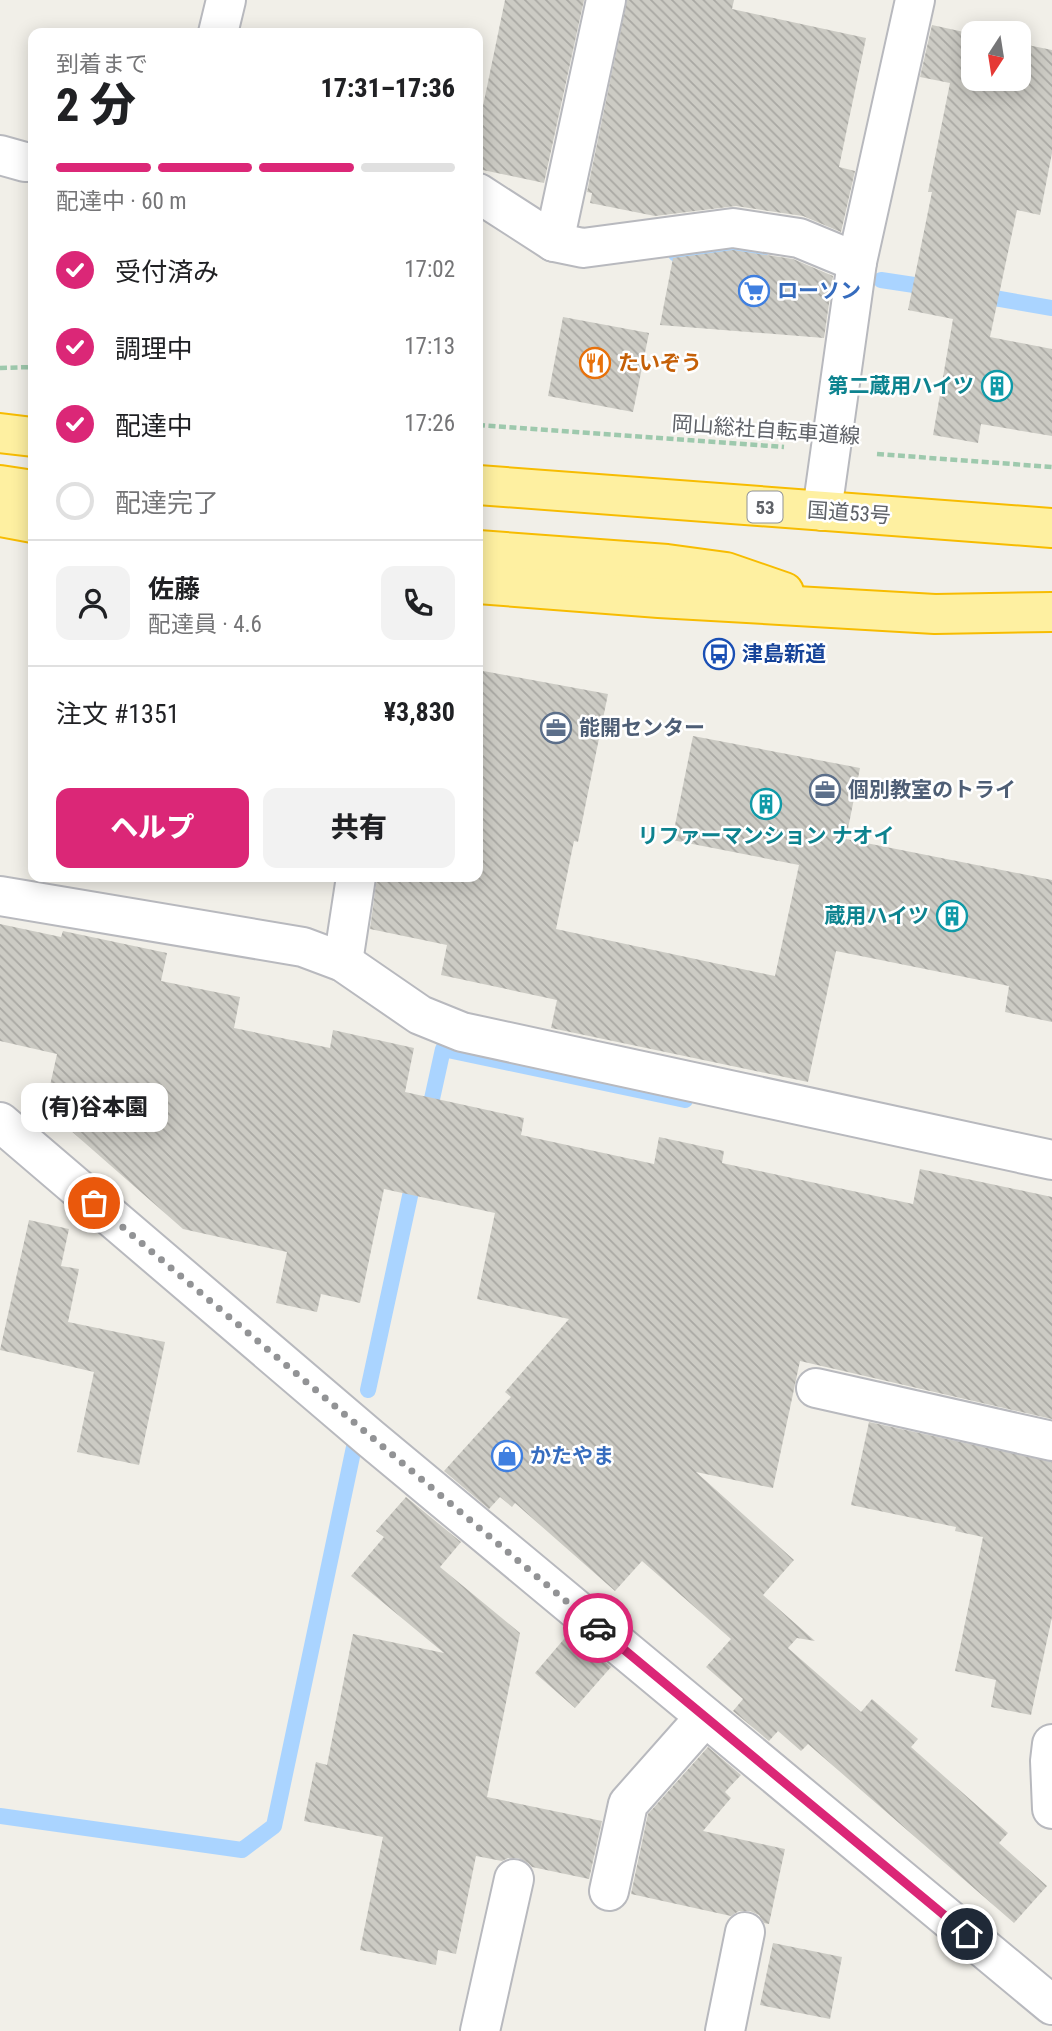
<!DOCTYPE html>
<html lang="ja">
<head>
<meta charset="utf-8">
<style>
	:root { --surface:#fff; --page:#f2f2f2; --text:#202124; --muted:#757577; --line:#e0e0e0; --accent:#db2777 }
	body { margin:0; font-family:"Roboto Condensed","Noto Sans JP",sans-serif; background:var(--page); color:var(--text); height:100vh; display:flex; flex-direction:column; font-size:26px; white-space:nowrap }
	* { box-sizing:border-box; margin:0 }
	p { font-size:23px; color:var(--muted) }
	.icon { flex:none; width:38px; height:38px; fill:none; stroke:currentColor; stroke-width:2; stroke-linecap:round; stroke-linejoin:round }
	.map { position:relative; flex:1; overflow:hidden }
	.sheet { position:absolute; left:28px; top:28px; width:455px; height:854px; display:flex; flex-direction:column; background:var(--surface); border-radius:14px; box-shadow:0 4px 18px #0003 }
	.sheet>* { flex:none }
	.needle { width:46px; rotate:192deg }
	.tools { position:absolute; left:961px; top:21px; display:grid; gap:14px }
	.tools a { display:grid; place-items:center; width:70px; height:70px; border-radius:14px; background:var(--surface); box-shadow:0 4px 18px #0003; font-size:35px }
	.pin { position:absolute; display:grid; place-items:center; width:60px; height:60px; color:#fff; margin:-30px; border:4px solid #fff; border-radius:50%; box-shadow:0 2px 7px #0007 }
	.courier { position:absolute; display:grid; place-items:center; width:70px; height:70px; margin:-35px; border:5px solid #db2777; border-radius:50%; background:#fff; color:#222; box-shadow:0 2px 9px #0007 }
	.bubble { position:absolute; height:49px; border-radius:14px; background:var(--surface); box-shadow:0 4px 18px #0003; font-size:23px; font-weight:800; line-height:49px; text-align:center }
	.overview em { font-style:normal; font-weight:800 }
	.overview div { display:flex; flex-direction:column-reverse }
	.overview { display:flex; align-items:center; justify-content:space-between; height:119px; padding:0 28px }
	h1 { font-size:46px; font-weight:800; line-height:52px }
	.bar { display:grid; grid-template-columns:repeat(4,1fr); gap:10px 7px; align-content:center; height:84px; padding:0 28px }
	.bar i { height:9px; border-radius:5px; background:var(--line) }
	.bar .active { background:var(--accent) }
	.bar p { grid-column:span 4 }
	.line { display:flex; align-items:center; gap:18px; padding:0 28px; border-top:2px solid var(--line) }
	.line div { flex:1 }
	.round { display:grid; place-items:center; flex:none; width:74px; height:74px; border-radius:14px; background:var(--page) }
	ol { padding:0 28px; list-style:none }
	li { display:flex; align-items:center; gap:21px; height:77px }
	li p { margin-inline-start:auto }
	li .icon { padding:7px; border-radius:50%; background:var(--accent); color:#fff; stroke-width:4 }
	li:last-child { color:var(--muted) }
	li i { width:38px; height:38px; border:4px solid var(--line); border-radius:50% }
	.primary-button { display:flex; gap:14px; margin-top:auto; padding:14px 28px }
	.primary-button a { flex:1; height:80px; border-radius:14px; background:var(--accent); color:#fff; font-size:28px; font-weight:800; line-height:80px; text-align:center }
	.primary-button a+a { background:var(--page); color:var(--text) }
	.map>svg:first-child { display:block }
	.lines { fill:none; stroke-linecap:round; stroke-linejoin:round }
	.stream { stroke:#aad4ff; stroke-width:16 }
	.building { fill:url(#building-back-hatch) }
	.minor-casing { stroke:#b8b9be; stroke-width:42 }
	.trunk-casing { stroke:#f7bc01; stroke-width:42 }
	.path { stroke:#9ec9ad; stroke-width:4.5; stroke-dasharray:7 3.5; stroke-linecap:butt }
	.minor { stroke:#fff; stroke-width:38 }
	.trunk { stroke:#fef0a1; stroke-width:38 }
	.done { stroke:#929395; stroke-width:7; stroke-dasharray:0 12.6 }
	.route { stroke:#db2777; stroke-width:9 }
	.labels { text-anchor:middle; stroke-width:5; stroke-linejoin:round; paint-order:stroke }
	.shield { fill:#fff; stroke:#8f9195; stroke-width:2 }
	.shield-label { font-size:19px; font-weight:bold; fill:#5f6268 }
	.shop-label { font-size:21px; font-weight:bold; fill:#366cbe; stroke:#fff; text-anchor:start }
	.food-label { font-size:21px; font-weight:bold; fill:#c56008; stroke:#fff; text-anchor:start }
	.culture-label { font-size:21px; font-weight:bold; fill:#0d838f; stroke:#fff; text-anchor:end }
	.street-label { font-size:21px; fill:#5f6268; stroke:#fff }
	.transit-label { font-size:21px; font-weight:bold; fill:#164399; stroke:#fff; text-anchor:start }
	.service-label { font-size:21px; font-weight:bold; fill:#4e5e75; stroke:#fff; text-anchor:start }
</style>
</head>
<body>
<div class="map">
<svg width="1052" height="2031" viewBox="0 0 1052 2031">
	<defs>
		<pattern id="building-back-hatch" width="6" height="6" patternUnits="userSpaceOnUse" patternTransform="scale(1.75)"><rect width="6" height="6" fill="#cccbc4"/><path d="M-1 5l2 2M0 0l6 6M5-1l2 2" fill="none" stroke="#a9a8a3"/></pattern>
	</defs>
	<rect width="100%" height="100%" fill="#f1efe8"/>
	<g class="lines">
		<g class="stream">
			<polyline points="676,254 754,248 762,249"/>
			<polyline points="881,280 934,288"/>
			<polyline points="977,295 1052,308"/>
			<polyline points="428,1117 443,1049 685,1100"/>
			<polyline points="368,1390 415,1173"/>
			<polyline points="0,1816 242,1850 274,1826 354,1447"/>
		</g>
	</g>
	<g class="building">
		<polygon points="505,0 584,0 544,183 478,169 478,130"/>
		<polygon points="627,0 734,0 732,9 866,38 839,167 855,171 841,232 803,216 736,206 655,216 590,203 592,193 587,192"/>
		<polygon points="932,25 973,34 973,79 1018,79 1018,43 1052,50 1052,153 1040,215 1017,210 990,337 1052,349 1052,436 981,424 978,443 933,435 953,319 908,310 932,192 928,192 950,83 920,77"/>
		<polygon points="733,250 793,259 833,276 824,338 660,325 673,258"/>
		<polygon points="563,317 649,333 633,412 548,396"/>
		<polygon points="478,670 608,694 578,842 574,841 556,929 775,976 799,865 672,840 693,736 860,768 846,839 1052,880 1052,1022 1005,1012 1009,986 836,951 808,1082 551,1028 557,1000 441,975 447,945 370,929 377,877 478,877"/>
		<polygon points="0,924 61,937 63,931 167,953 161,981 240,997 234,1028 330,1048 333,1030 414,1048 405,1092 524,1118 521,1135 654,1164 659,1137 724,1151 722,1163 913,1204 920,1169 1052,1197 1052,1419 800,1361 773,1488 696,1472 794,1560 763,1595 815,1641 797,1638 788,1648 861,1712 872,1699 918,1739 911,1747 1008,1833 999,1843 1047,1886 1014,1923 808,1744 801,1751 778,1731 769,1741 733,1711 743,1699 706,1667 731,1639 642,1561 615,1591 515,1503 512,1507 500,1497 489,1509 444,1471 511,1397 505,1392 569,1319 477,1299 495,1213 384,1189 360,1303 321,1294 317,1312 276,1303 287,1252 183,1229 45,1108 57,1054 0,1041"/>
		<polygon points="29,1220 69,1229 61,1266 79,1269 68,1322 165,1342 139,1465 77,1452 94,1372 0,1350"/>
		<polygon points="869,1422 1052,1462 1052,1617 1031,1715 991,1707 996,1680 955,1671 983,1537 955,1531 956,1527 851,1505"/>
		<polygon points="406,1497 461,1542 440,1567 520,1633 487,1797 602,1821 589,1879 532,1867 528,1863 518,1858 508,1858 502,1861 476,1856 456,1954 438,1950 436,1965 360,1950 383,1837 304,1821 316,1762 327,1765 353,1634 444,1653 351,1576 384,1537 376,1531"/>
		<polygon points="570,1632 611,1667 575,1708 535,1673"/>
		<polygon points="708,1747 741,1775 725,1792 731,1798 703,1831 785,1849 769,1924 764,1923 759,1915 750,1911 739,1911 731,1916 631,1894 648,1814"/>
		<polygon points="773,1943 842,1957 830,2019 760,2005"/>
	</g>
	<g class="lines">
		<g class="minor-casing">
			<g id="minor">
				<polyline points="218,33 226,0"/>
				<polyline points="0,155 25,162 33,162"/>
				<polyline points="478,193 554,242 583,248 733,228 799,238 857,262"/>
				<polyline points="554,242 606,0"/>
				<polyline points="822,511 857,262 915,0"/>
				<polyline points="0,896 303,947 343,962 420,1015 462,1032 1052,1160"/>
				<polyline points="343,962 356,877"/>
				<polyline points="0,1122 370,1438 1052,2005"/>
				<polyline points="816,1388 1052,1441"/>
				<polyline points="1052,1744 1050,1761 1052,1809"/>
				<polyline points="609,1891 628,1804 705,1717"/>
				<polyline points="480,2031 514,1879"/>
				<polyline points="725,2031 745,1932"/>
			</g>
		</g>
		<g class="trunk-casing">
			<g id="trunk">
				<polyline points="0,433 33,437"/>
				<polyline points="0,485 33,490"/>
				<polyline points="478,485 1052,528"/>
				<polyline points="0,517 33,523"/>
				<polyline points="478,550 667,564 726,572 784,592"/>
				<polyline points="478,584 659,598 935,614 1052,612"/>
			</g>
		</g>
		<g class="path">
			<polyline points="0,368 33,367"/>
			<polyline points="478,425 784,447"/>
			<polyline points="877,454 1052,467"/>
		</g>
		<use href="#minor" class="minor"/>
		<use href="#trunk" class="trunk"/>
	</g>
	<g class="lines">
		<polyline class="done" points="94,1203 598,1628"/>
		<polyline class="route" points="598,1628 967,1934"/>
	</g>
	<defs>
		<g id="supermarket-ring" transform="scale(1.575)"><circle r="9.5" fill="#fff" stroke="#3f7fe0" stroke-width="1.5"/><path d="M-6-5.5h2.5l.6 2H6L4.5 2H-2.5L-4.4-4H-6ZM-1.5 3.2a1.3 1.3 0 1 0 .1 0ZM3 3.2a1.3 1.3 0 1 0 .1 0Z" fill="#3f7fe0"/></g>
		<g id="restaurant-ring" transform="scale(1.575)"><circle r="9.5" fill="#fff" stroke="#e8710a" stroke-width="1.5"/><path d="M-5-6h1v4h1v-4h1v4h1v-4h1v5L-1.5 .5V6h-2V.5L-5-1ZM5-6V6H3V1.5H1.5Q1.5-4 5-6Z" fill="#e8710a"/></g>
		<g id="building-ring" transform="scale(1.575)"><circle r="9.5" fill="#fff" stroke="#0f9aa8" stroke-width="1.5"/><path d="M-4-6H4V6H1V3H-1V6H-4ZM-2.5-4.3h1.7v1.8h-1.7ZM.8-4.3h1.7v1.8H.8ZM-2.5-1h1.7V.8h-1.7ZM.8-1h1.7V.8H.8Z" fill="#0f9aa8"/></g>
		<g id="bus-ring" transform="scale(1.575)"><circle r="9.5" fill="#fff" stroke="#1a4fb4" stroke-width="1.5"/><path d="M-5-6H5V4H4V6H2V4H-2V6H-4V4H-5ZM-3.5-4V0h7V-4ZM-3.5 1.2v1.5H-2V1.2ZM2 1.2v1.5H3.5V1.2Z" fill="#1a4fb4"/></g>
		<g id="office-ring" transform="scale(1.575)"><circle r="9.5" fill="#fff" stroke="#5c6f8a" stroke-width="1.5"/><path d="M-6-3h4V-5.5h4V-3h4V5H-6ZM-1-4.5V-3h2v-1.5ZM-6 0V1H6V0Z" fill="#5c6f8a"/></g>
		<g id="shop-ring" transform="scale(1.575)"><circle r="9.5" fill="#fff" stroke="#3f7fe0" stroke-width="1.5"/><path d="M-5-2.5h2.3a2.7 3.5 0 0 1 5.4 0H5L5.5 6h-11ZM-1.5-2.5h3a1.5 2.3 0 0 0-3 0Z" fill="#3f7fe0"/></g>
	</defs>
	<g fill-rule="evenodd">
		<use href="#supermarket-ring" x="754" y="291"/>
		<use href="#restaurant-ring" x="595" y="363"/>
		<use href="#building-ring" x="997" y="386"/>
		<use href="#bus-ring" x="719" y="654"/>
		<use href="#office-ring" x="556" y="728"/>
		<use href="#office-ring" x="825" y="790"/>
		<use href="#building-ring" x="766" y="804"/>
		<use href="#building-ring" x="952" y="916"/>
		<use href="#shop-ring" x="507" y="1456"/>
	</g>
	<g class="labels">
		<rect class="shield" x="747.5" y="491.5" width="35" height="31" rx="5"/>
		<g class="shield-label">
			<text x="765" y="514">53</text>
		</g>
		<g class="shop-label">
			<text x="777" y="298">ローソン</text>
			<text x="530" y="1463">かたやま</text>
		</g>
		<g class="food-label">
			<text x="618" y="370">たいぞう</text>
		</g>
		<g class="culture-label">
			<text x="974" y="393">第二蔵用ハイツ</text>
			<text x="766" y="843" text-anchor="middle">リファーマンション ナオイ</text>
			<text x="929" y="923">蔵用ハイツ</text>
		</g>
		<g class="street-label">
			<text transform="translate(766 430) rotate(4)" y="7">岡山総社自転車道線</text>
			<text transform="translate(849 513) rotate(4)" y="7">国道53号</text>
		</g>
		<g class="transit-label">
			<text x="742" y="661">津島新道</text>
		</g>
		<g class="service-label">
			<text x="579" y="735">能開センター</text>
			<text x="848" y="797">個別教室のトライ</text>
		</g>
	</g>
</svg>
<div class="tools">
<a><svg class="needle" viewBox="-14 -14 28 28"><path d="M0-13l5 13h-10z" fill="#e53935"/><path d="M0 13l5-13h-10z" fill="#757577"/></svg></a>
</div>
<div class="pin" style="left:94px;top:1203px;background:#ea580c"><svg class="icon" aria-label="bag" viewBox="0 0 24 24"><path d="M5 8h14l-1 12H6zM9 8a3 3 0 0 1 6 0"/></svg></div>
<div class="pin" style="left:967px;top:1934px;background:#1f2937"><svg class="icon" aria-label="home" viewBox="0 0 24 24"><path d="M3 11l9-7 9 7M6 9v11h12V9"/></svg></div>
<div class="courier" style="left:598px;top:1628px"><svg class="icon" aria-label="car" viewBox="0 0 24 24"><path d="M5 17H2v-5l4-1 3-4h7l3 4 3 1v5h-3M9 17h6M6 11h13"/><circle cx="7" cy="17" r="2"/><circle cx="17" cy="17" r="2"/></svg></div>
<div class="bubble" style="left:21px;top:1083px;width:147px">(有)谷本園</div>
<section class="sheet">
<div class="overview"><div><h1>2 分</h1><p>到着まで</p></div><em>17:31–17:36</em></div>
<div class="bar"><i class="active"></i><i class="active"></i><i class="active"></i><i></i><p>配達中 · 60 m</p></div>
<ol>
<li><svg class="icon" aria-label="check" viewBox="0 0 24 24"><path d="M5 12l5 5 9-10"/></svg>受付済み<p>17:02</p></li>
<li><svg class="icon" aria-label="check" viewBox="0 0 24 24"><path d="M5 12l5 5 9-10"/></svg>調理中<p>17:13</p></li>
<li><svg class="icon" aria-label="check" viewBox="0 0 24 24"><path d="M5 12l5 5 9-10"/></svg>配達中<p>17:26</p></li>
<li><i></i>配達完了</li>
</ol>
<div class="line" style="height:126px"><a class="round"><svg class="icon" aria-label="person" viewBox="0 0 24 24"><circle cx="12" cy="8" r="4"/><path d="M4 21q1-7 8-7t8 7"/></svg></a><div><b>佐藤</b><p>配達員 · 4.6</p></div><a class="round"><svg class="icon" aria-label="phone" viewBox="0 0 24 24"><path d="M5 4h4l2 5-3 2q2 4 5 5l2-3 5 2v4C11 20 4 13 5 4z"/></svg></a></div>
<div class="line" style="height:91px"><div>注文 #1351</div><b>¥3,830</b></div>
<div class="primary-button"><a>ヘルプ</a><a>共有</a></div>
</section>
</div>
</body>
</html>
